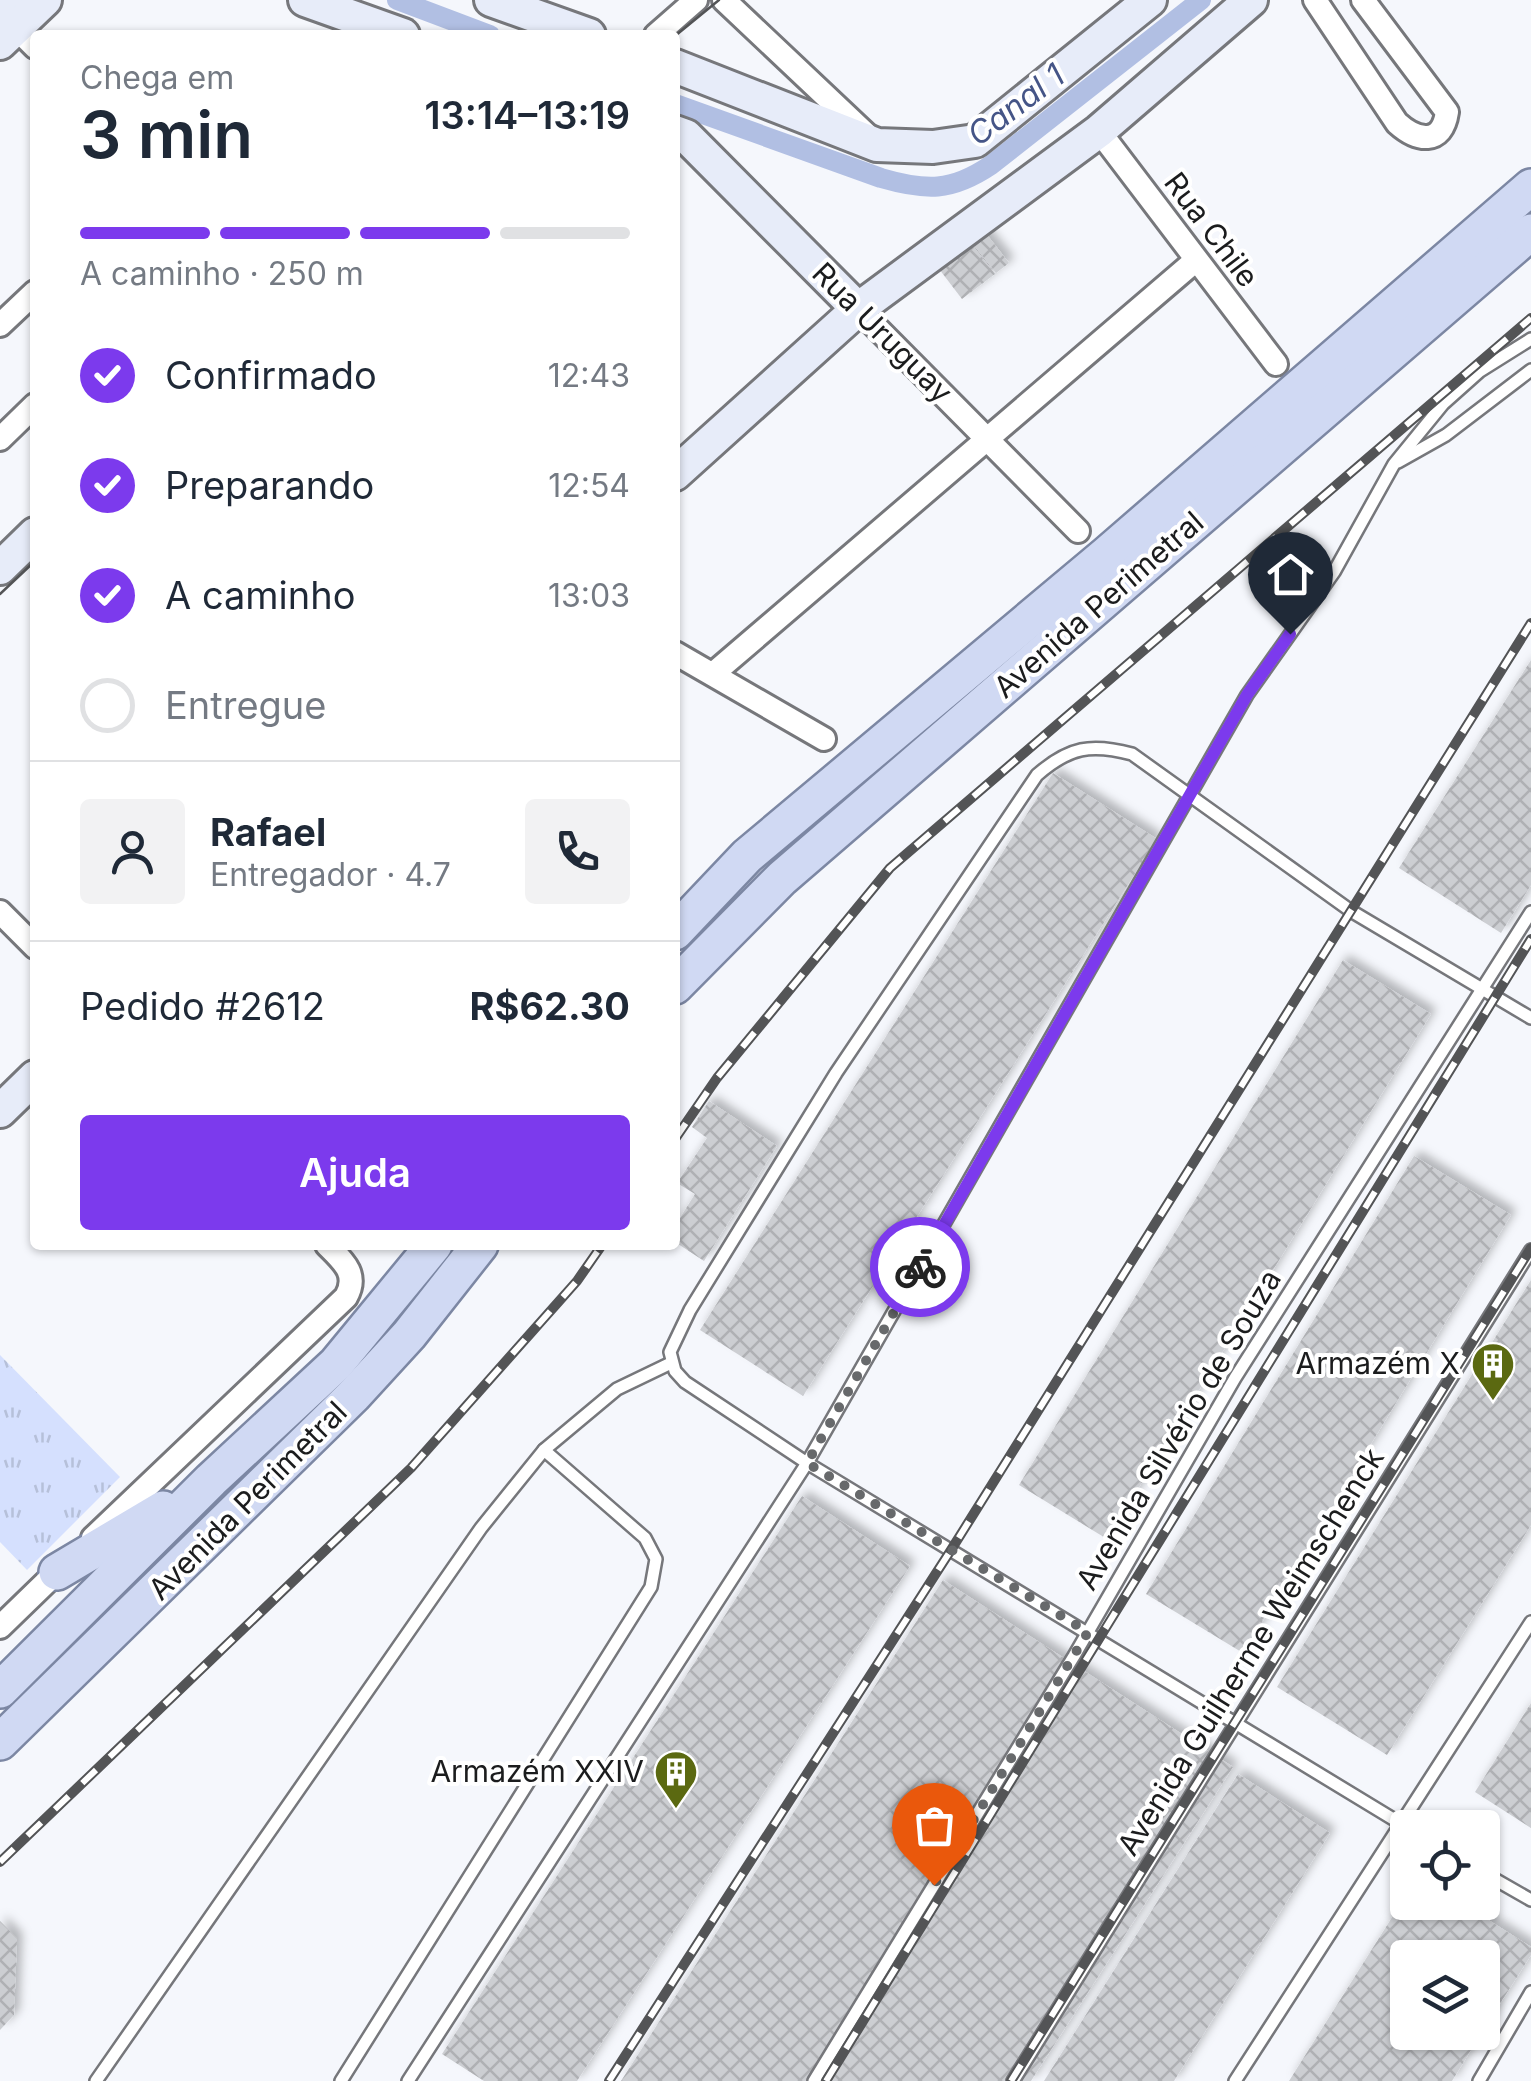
<!DOCTYPE html>
<html lang="pt">
<head>
<meta charset="utf-8">
<style>
	:root { --surface:#fff; --page:#f2f2f3; --text:#1f2937; --muted:#747a83; --line:#e0e1e3; --accent:#7c3aed }
	body { margin:0; font-family:Inter,sans-serif; background:var(--page); color:var(--text); height:100vh; display:flex; flex-direction:column; font-size:38px; white-space:nowrap }
	* { box-sizing:border-box; margin:0 }
	p { font-size:32px; color:var(--muted) }
	.icon { flex:none; width:55px; height:55px; fill:none; stroke:currentColor; stroke-width:2; stroke-linecap:round; stroke-linejoin:round }
	.map { position:relative; flex:1; overflow:hidden }
	.panel { position:absolute; left:30px; top:30px; width:650px; height:1220px; display:flex; flex-direction:column; background:var(--surface); border-radius:10px; box-shadow:0 2px 8px #0004 }
	.panel>* { flex:none }
	.fabs { position:absolute; left:1390px; top:1810px; display:grid; gap:20px }
	.fabs a { display:grid; place-items:center; width:110px; height:110px; border-radius:10px; background:var(--surface); box-shadow:0 2px 8px #0004; font-size:50px }
	.pin { position:absolute; display:grid; place-items:center; width:85px; height:85px; color:#fff; margin:-102px -42px; border-radius:50% 50% 50% 0; rotate:-45deg; box-shadow:0 0 10px #0007 }
	.pin .icon { rotate:45deg }
	.courier { position:absolute; display:grid; place-items:center; width:100px; height:100px; margin:-50px; border:8px solid #7c3aed; border-radius:50%; background:#fff; color:#222; box-shadow:0 2px 12px #0007 }
	.overview em { font-style:normal; font-weight:600 }
	.overview div { display:flex; flex-direction:column-reverse }
	.overview { display:flex; align-items:center; justify-content:space-between; height:170px; padding:0 50px }
	h1 { font-size:65px; font-weight:600; line-height:75px }
	.bar { display:grid; grid-template-columns:repeat(4,1fr); gap:15px 10px; align-content:center; height:120px; padding:0 50px }
	.bar i { height:12px; border-radius:8px; background:var(--line) }
	.bar .active { background:var(--accent) }
	.bar p { grid-column:span 4 }
	.line { display:flex; align-items:center; gap:25px; padding:0 50px; border-top:2px solid var(--line) }
	.line div { flex:1 }
	.round { display:grid; place-items:center; flex:none; width:105px; height:105px; border-radius:10px; background:var(--page) }
	ol { padding:0 50px; list-style:none }
	li { display:flex; align-items:center; gap:30px; height:110px }
	li p { margin-inline-start:auto }
	li .icon { padding:10px; border-radius:50%; background:var(--accent); color:#fff; stroke-width:4 }
	li:last-child { color:var(--muted) }
	li i { width:55px; height:55px; border:5px solid var(--line); border-radius:50% }
	.action { display:flex; gap:20px; margin-top:auto; padding:20px 50px }
	.action a { flex:1; height:115px; border-radius:10px; background:var(--accent); color:#fff; font-size:40px; font-weight:600; line-height:115px; text-align:center }
	.map>svg:first-child { display:block }
	.grass { fill:url(#grass-tufts) }
	.lines { fill:none; stroke-linecap:round; stroke-linejoin:round }
	.canal { stroke:#b1bfe3; stroke-width:20 }
	.building { fill:url(#building-cross-hatch); filter:url(#shadow) }
	.lane-casing { stroke:#76777b; stroke-width:16 }
	.street-casing { stroke:#76777b; stroke-width:28 }
	.secondary-casing { stroke:#76777b; stroke-width:38 }
	.primary-casing { stroke:#7c87a3; stroke-width:40 }
	.lane { stroke:#fff; stroke-width:11 }
	.street { stroke:#fff; stroke-width:22 }
	.secondary { stroke:#e7ecf9; stroke-width:32 }
	.primary { stroke:#d0d9f3; stroke-width:35 }
	.tram { stroke:#535456; stroke-width:2.5 }
	.rail-casing { stroke:#535456; stroke-width:10 }
	.rail { stroke:#fff; stroke-width:6; stroke-dasharray:19; stroke-linecap:butt }
	.done { stroke:#67696b; stroke-width:10; stroke-dasharray:0 18 }
	.route { stroke:#7c3aed; stroke-width:12 }
	.labels { text-anchor:middle; stroke-width:8; stroke-linejoin:round; paint-order:stroke }
	.street-label { font-size:30px; fill:#1b1c1d; stroke:#fff }
	.poi-label { font-size:30px; fill:#1b1c1d; stroke:#fff; text-anchor:end }
	.water-label { font-size:32px; font-style:italic; fill:#455587; stroke:#fff }
</style>
</head>
<body>
<div class="map">
<svg width="1531" height="2081" viewBox="0 0 1531 2081">
	<defs>
		<pattern id="grass-tufts" width="24" height="20" patternUnits="userSpaceOnUse" patternTransform="scale(2.5)"><rect width="24" height="20" fill="#d5e0fe"/><path d="M3 7l-1-3M5 7V3M7 7l1-3M15 17l-1-3M17 17v-4M19 17l1-3" fill="none" stroke="#b6c0d9"/></pattern>
		<pattern id="building-cross-hatch" width="8" height="8" patternUnits="userSpaceOnUse" patternTransform="scale(2.5)"><rect width="8" height="8" fill="#ccced2"/><path d="M0 0l8 8M0 8l8-8" fill="none" stroke="#afb0b4"/></pattern>
		<filter id="shadow"><feDropShadow dx="5.5" dy="-5.5" stdDeviation="5" flood-color="#0004"/></filter>
	</defs>
	<rect width="100%" height="100%" fill="#f5f7fc"/>
	<polygon class="grass" points="0,1355 120,1477 27,1570 0,1542"/>
	<g class="lines">
		<g class="canal">
			<polyline points="397,0 490,35"/>
			<path d="M675 104 881 178C926 191 951 192 991 165L1201 0"/>
		</g>
	</g>
	<g class="building">
		<polygon points="980,226 1009,263 996,273 967,236"/>
		<polygon points="968,240 995,274 962,299 936,265"/>
		<polygon points="1531,660 1531,885 1501,933 1399,868"/>
		<polygon points="1053,773 1157,839 803,1396 700,1330"/>
		<polygon points="1343,960 1431,1014 1107,1539 1019,1485"/>
		<polygon points="709,1101 777,1146 704,1261 675,1242 675,1226 695,1194 677,1183 707,1138 692,1127"/>
		<polygon points="1414,1156 1511,1215 1243,1653 1146,1594"/>
		<polygon points="1531,1280 1531,1525 1387,1755 1277,1687"/>
		<polygon points="802,1496 910,1566 577,2081 484,2081 442,2054"/>
		<polygon points="943,1580 1233,1767 1031,2081 621,2081"/>
		<polygon points="1531,1703 1531,1828 1475,1792"/>
		<polygon points="1238,1774 1330,1833 1174,2081 1044,2081"/>
		<polygon points="1408,1892 1408,1902 1460,1902 1531,1947 1531,1955 1482,2032 1482,1958 1408,1958 1408,2032 1482,2032 1452,2081 1289,2081"/>
		<polygon points="0,1921 17,1938 14,2015 0,2030"/>
	</g>
	<g class="lines">
		<g class="lane-casing">
			<g id="lane">
				<polyline points="1398,462 1446,435 1531,370"/>
				<path d="M1408 1828 807 1463 685 1382 675 1371 670 1352 690 1310 836 1073 1037 775C1069 747 1091 743 1132 754L1351 911 1531 1018"/>
				<polyline points="1482,1872 1531,1900"/>
				<polyline points="96,2081 481,1528 544,1450 617,1389 671,1363"/>
				<polyline points="341,2081 651,1587 656,1559 645,1538 544,1450"/>
				<polyline points="408,2081 807,1463 1247,695 1334,572 1394,464 1443,404 1480,371 1531,339"/>
				<polyline points="814,2081 1074,1656 1235,1378 1531,912"/>
				<polyline points="1013,2081 1531,1250"/>
				<polyline points="1235,2081 1531,1622"/>
				<polyline points="1479,2081 1531,1992"/>
			</g>
		</g>
		<g class="street-casing">
			<g id="street">
				<polyline points="724,0 868,136"/>
				<path d="M1315 0 1397 123C1417 141 1442 146 1447 112L1363 0"/>
				<polyline points="16,28 35,47"/>
				<polyline points="656,35 696,0"/>
				<polyline points="1099,131 1276,364"/>
				<polyline points="858,309 1078,531"/>
				<polyline points="0,325 35,292"/>
				<polyline points="0,439 35,405"/>
				<polyline points="675,653 824,739"/>
				<polyline points="714,673 1195,261"/>
				<polyline points="0,912 35,947"/>
				<path d="M93 1538 346 1297C359 1274 343 1261 327 1245"/>
				<polyline points="0,1627 66,1563"/>
			</g>
		</g>
		<g class="secondary-casing">
			<g id="secondary">
				<polyline points="305,0 403,35"/>
				<polyline points="491,0 589,35"/>
				<polyline points="0,7 7,0"/>
				<polyline points="0,43 45,0"/>
				<polyline points="675,66 877,145 933,147 975,141 1150,0"/>
				<polyline points="675,132 686,136 858,309"/>
				<polyline points="675,474 858,309 1099,131 1251,0"/>
				<polyline points="0,568 35,534"/>
				<polyline points="0,1111 35,1077"/>
			</g>
		</g>
		<g class="primary-casing">
			<g id="primary">
				<polyline points="675,932 747,856 1106,555 1531,187"/>
				<polyline points="675,986 782,878 1531,232"/>
				<polyline points="57,1572 163,1509"/>
				<polyline points="0,1690 211,1480 336,1364 434,1245"/>
				<polyline points="0,1742 354,1395 409,1335 480,1245"/>
			</g>
		</g>
		<use href="#lane" class="lane"/>
		<use href="#street" class="street"/>
		<use href="#secondary" class="secondary"/>
		<use href="#primary" class="primary"/>
		<g class="tram">
			<polyline points="675,36 719,0"/>
			<polyline points="0,594 35,561"/>
		</g>
		<g class="rail-casing">
			<g id="rail">
				<polyline points="675,1139 717,1078 890,868 1531,318"/>
				<polyline points="0,1862 411,1468 577,1281 602,1245"/>
				<polyline points="609,2081 951,1550 1531,623"/>
				<polyline points="826,2081 1531,939"/>
				<polyline points="1011,2081 1531,1248"/>
			</g>
		</g>
		<use href="#rail" class="rail"/>
	</g>
	<g class="lines">
		<polyline class="done" points="920,1267 807,1463 1088,1632 934,1885"/>
		<polyline class="route" points="920,1267 1247,695 1290,634"/>
	</g>
	<defs>
		<g id="building-pin" transform="scale(2.25)"><path d="M0 17L-7.5 6A9.5 9.5 0 1 1 7.5 6Z" fill="#5b6911" stroke="#fff"/><path d="M-4-6H4V6H1V3H-1V6H-4ZM-2.5-4.3h1.7v1.8h-1.7ZM.8-4.3h1.7v1.8H.8ZM-2.5-1h1.7V.8h-1.7ZM.8-1h1.7V.8H.8Z" fill="#fff"/></g>
	</defs>
	<g fill-rule="evenodd">
		<use href="#building-pin" x="1493" y="1364"/>
		<use href="#building-pin" x="676" y="1772"/>
	</g>
	<g class="labels">
		<g class="street-label">
			<text transform="translate(1211 230) rotate(53)" y="10">Rua Chile</text>
			<text transform="translate(882 333) rotate(45)" y="10">Rua Uruguay</text>
			<text transform="translate(1099 605) rotate(-41)" y="10">Avenida Perimetral</text>
			<text transform="translate(1179 1430) rotate(-59)" y="10">Avenida Silvério de Souza</text>
			<text transform="translate(248 1501) rotate(-45)" y="10">Avenida Perimetral</text>
			<text transform="translate(1251 1652) rotate(-58)" y="10">Avenida Guilherme Weimschenck</text>
		</g>
		<g class="poi-label">
			<text x="1460" y="1374">Armazém X</text>
			<text x="644" y="1782">Armazém XXIV</text>
		</g>
		<g class="water-label">
			<text transform="translate(1016 105) rotate(-37)" y="11">Canal 1</text>
		</g>
	</g>
</svg>
<div class="fabs">
<a><svg class="icon" aria-label="locate" viewBox="0 0 24 24"><circle cx="12" cy="12" r="6"/><path d="M12 2v4M12 18v4M2 12h4M18 12h4"/></svg></a>
<a><svg class="icon" aria-label="layers" viewBox="0 0 24 24"><path d="M12 4l9 5-9 5-9-5zM3 14l9 5 9-5"/></svg></a>
</div>
<div class="pin" style="left:934px;top:1885px;background:#ea580c"><svg class="icon" aria-label="bag" viewBox="0 0 24 24"><path d="M5 8h14l-1 12H6zM9 8a3 3 0 0 1 6 0"/></svg></div>
<div class="pin" style="left:1290px;top:634px;background:#1f2937"><svg class="icon" aria-label="home" viewBox="0 0 24 24"><path d="M3 11l9-7 9 7M6 9v11h12V9"/></svg></div>
<div class="courier" style="left:920px;top:1267px"><svg class="icon" aria-label="bike" viewBox="0 0 24 24"><circle cx="6" cy="16" r="4"/><circle cx="18" cy="16" r="4"/><path d="M6 16l4-8h5l3 8M10 8l3 8H6M13 5h3"/></svg></div>
<section class="panel">
<div class="overview"><div><h1>3 min</h1><p>Chega em</p></div><em>13:14–13:19</em></div>
<div class="bar"><i class="active"></i><i class="active"></i><i class="active"></i><i></i><p>A caminho · 250 m</p></div>
<ol>
<li><svg class="icon" aria-label="check" viewBox="0 0 24 24"><path d="M5 12l5 5 9-10"/></svg>Confirmado<p>12:43</p></li>
<li><svg class="icon" aria-label="check" viewBox="0 0 24 24"><path d="M5 12l5 5 9-10"/></svg>Preparando<p>12:54</p></li>
<li><svg class="icon" aria-label="check" viewBox="0 0 24 24"><path d="M5 12l5 5 9-10"/></svg>A caminho<p>13:03</p></li>
<li><i></i>Entregue</li>
</ol>
<div class="line" style="height:180px"><a class="round"><svg class="icon" aria-label="person" viewBox="0 0 24 24"><circle cx="12" cy="8" r="4"/><path d="M4 21q1-7 8-7t8 7"/></svg></a><div><b>Rafael</b><p>Entregador · 4.7</p></div><a class="round"><svg class="icon" aria-label="phone" viewBox="0 0 24 24"><path d="M5 4h4l2 5-3 2q2 4 5 5l2-3 5 2v4C11 20 4 13 5 4z"/></svg></a></div>
<div class="line" style="height:130px"><div>Pedido #2612</div><b>R$62.30</b></div>
<div class="action"><a>Ajuda</a></div>
</section>
</div>
</body>
</html>
